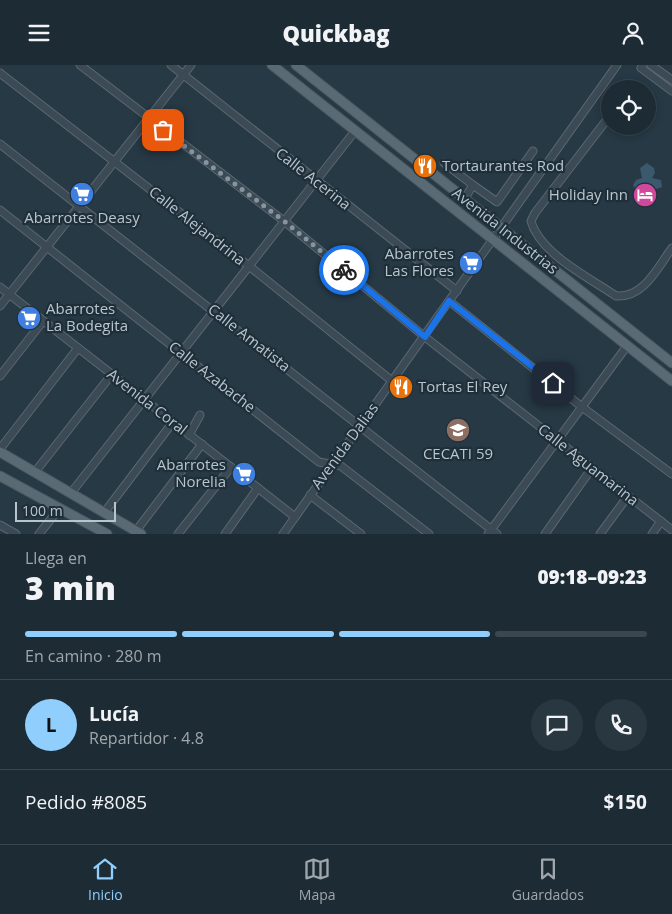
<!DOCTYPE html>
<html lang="es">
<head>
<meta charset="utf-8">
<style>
	:root { --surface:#1c2b34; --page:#293740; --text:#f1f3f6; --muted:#a0a7ac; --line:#3a474f; --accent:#8fcefd }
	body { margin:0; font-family:"Open Sans",sans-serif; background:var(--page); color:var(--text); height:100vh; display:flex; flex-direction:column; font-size:19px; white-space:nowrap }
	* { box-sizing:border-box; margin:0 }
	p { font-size:16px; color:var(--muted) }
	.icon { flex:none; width:28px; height:28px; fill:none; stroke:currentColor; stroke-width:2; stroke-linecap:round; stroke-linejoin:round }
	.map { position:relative; height:469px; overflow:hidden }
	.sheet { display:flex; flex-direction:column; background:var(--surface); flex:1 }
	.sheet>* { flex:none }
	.fabs { position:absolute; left:601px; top:15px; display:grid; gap:10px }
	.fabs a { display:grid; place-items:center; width:55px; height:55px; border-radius:50%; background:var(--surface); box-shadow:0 2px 8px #0003,0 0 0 1px var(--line); font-size:25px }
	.scale { position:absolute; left:15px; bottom:12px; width:101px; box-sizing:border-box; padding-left:5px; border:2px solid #b9c5ce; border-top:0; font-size:14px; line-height:18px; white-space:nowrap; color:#b9c5ce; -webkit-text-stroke:4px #1f2f3a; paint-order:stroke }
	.pin { position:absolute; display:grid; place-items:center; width:42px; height:42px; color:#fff; margin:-21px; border-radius:10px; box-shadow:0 2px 8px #0006 }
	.courier { position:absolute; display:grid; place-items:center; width:50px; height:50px; margin:-25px; border:4px solid #1a73e8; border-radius:50%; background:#fff; color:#222; box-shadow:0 1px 6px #0007 }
	.headline em { font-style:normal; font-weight:800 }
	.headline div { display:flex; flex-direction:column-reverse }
	.headline { display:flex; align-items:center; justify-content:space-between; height:85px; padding:0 25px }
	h1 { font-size:32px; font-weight:800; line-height:38px }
	.bar { display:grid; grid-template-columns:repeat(4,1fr); gap:8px 5px; align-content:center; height:60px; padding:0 25px }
	.bar i { height:6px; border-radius:4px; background:var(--line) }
	.bar .active { background:var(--accent) }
	.bar p { grid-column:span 4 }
	.line { display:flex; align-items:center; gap:12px; padding:0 25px; border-top:1px solid var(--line) }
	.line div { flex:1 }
	.round { display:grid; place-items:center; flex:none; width:52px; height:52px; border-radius:26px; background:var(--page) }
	header { display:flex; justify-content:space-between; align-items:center; height:65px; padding:0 25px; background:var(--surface); font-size:22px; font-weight:800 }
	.tab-bar { display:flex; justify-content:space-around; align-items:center; height:70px; border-top:1px solid var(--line); background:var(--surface); font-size:14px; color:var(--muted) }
	.tab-bar a { display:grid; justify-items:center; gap:2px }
	.tab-bar .active { color:var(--accent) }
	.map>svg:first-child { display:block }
	.water { fill:#3a596c }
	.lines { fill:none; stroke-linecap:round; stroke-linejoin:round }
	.minor-casing { stroke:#5a6872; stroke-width:9 }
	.major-casing { stroke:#485661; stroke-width:11 }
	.minor { stroke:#3b4a54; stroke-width:7 }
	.major { stroke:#596a74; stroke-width:9 }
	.done { stroke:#86949e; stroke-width:5; stroke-dasharray:0 9 }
	.route { stroke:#1a73e8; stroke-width:6 }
	.labels { text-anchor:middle; stroke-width:4.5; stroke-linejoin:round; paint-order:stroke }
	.poi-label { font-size:15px; fill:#b9c5ce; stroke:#1f2f3a; text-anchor:start }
	.street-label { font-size:15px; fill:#b9c5ce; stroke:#1f2f3a }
</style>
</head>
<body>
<header><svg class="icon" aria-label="menu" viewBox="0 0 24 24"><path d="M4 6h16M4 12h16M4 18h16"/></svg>Quickbag<svg class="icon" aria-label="person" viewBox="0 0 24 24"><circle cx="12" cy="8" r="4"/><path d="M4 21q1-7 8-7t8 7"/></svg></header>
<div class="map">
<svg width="672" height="469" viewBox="0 0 672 469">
	<rect width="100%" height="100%" fill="#263945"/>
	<polygon class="water" points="647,98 654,103 655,108 652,113 661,115 662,122 656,124 651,119 646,118 642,125 636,125 633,120 636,115 642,113 640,103"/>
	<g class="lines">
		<g class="minor-casing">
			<g id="minor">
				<polyline points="80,0 284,156 425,272 672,465"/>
				<polyline points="171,0 457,226"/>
				<polyline points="643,0 641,3 672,26"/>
				<polyline points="651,0 672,15"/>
				<polyline points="0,8 249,201 392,316"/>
				<path d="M605 57 535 148 531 156C540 189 590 213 616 231 644 233 658 202 672 183"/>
				<polyline points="0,79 497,469"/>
				<polyline points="444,98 473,120"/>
				<polyline points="465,133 473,120 497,137 533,86"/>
				<polyline points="0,145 319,397 341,401 429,469"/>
				<polyline points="0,222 295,452"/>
				<polyline points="449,236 582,342 672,409"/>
				<polyline points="0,241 191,0"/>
				<polyline points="0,311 43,256"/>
				<polyline points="189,370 200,350"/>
				<polyline points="0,384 78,283"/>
				<polyline points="35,407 112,309"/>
				<polyline points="71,428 355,66"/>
				<polyline points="310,430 361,469"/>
				<polyline points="104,448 173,357"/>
				<polyline points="0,460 16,469"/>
				<polyline points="136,466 202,379"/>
				<polyline points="39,469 59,444"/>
				<polyline points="178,469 231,402"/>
				<polyline points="225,469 258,423"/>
				<polyline points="283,469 617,0"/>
				<polyline points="488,469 627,281"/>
				<polyline points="545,469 592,403"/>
				<polyline points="600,469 628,431"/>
				<polyline points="652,469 661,456"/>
			</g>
		</g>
		<g class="major-casing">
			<g id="major">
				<polyline points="272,0 672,316"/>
				<polyline points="296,0 672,298"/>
				<polyline points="0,387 141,469"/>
				<polyline points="0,411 107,469"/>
			</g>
		</g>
		<use href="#minor" class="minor"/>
		<use href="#major" class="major"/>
	</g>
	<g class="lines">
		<polyline class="done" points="163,65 284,156 344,205"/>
		<polyline class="route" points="344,205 425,272 449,236 553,318"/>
	</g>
	<defs>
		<g id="restaurant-disc" transform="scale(1.25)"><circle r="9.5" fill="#e8710a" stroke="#1f2f3a"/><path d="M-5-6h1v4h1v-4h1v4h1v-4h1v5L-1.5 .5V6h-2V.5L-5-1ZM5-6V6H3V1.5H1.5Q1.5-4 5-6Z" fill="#fff"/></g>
		<g id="supermarket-disc" transform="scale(1.25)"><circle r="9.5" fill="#3f7fe0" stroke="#1f2f3a"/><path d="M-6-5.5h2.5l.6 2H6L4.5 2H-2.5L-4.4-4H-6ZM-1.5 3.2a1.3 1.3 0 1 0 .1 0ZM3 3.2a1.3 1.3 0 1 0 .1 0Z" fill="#fff"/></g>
		<g id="hotel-disc" transform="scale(1.25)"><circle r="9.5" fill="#d1479c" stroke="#1f2f3a"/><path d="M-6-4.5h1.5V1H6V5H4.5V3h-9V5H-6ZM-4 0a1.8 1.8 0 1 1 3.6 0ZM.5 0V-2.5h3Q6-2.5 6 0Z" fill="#fff"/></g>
		<g id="school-disc" transform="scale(1.25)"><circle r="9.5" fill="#8d6e63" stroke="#1f2f3a"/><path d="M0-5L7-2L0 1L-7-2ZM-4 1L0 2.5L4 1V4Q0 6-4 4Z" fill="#fff"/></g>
	</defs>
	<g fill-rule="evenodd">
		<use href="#restaurant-disc" x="425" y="101"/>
		<use href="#supermarket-disc" x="82" y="129"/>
		<use href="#hotel-disc" x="645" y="130"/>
		<use href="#supermarket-disc" x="471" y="198"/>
		<use href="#supermarket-disc" x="29" y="253"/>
		<use href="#restaurant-disc" x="401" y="322"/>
		<use href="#school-disc" x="458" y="365"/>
		<use href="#supermarket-disc" x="244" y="409"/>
	</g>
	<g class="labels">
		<g class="poi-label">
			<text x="442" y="106">Tortaurantes Rod</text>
			<text x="628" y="135" text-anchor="end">Holiday Inn</text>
			<text x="82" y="158" text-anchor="middle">Abarrotes Deasy</text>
			<text x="454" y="194" text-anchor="end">Abarrotes<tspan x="454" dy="17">Las Flores</tspan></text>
			<text x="46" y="249">Abarrotes<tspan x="46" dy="17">La Bodegita</tspan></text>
			<text x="418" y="327">Tortas El Rey</text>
			<text x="458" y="394" text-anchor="middle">CECATI 59</text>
			<text x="226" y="405" text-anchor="end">Abarrotes<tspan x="226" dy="17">Norelia</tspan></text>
		</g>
		<g class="street-label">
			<text transform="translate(313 114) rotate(38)" y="5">Calle Acerina</text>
			<text transform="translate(197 161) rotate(38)" y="5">Calle Alejandrina</text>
			<text transform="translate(505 166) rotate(38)" y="5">Avenida Industrias</text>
			<text transform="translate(249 273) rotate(38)" y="5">Calle Amatista</text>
			<text transform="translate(212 312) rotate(38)" y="5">Calle Azabache</text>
			<text transform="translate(147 337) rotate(38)" y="5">Avenida Coral</text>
			<text transform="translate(345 381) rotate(-54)" y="5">Avenida Dalias</text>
			<text transform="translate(588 400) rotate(38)" y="5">Calle Aguamarina</text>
		</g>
	</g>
</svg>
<div class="fabs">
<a><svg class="icon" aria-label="locate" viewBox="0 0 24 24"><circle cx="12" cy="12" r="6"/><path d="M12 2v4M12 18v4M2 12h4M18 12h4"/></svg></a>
</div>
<div class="scale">100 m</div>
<div class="pin" style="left:163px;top:65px;background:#ea580c"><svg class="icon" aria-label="bag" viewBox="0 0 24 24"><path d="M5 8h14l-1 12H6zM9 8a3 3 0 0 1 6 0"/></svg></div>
<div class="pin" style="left:553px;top:318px;background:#1f2937"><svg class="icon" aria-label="home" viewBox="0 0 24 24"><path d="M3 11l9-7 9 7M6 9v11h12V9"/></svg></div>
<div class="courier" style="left:344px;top:205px"><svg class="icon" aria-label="bike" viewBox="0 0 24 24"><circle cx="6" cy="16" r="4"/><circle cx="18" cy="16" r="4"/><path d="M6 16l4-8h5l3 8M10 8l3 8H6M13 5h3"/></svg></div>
</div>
<section class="sheet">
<div class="headline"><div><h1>3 min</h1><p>Llega en</p></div><em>09:18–09:23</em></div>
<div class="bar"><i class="active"></i><i class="active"></i><i class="active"></i><i></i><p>En camino · 280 m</p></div>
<div class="line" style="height:90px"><b class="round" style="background:var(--accent);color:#111">L</b><div><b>Lucía</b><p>Repartidor · 4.8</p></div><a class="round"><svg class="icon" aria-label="chat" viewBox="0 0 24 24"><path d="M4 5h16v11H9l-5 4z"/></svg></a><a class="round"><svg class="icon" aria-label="phone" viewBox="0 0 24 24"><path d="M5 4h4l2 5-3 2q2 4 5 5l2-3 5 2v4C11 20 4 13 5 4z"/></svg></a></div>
<div class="line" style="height:65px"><div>Pedido #8085</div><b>$150</b></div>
</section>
<nav class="tab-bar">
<a class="active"><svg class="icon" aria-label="home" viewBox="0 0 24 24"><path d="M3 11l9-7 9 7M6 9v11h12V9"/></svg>Inicio</a>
<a><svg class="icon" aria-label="map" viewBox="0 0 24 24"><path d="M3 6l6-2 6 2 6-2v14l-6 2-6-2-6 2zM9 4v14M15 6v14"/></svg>Mapa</a>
<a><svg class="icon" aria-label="saved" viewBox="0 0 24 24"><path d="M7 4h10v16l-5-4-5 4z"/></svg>Guardados</a>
</nav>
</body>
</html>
